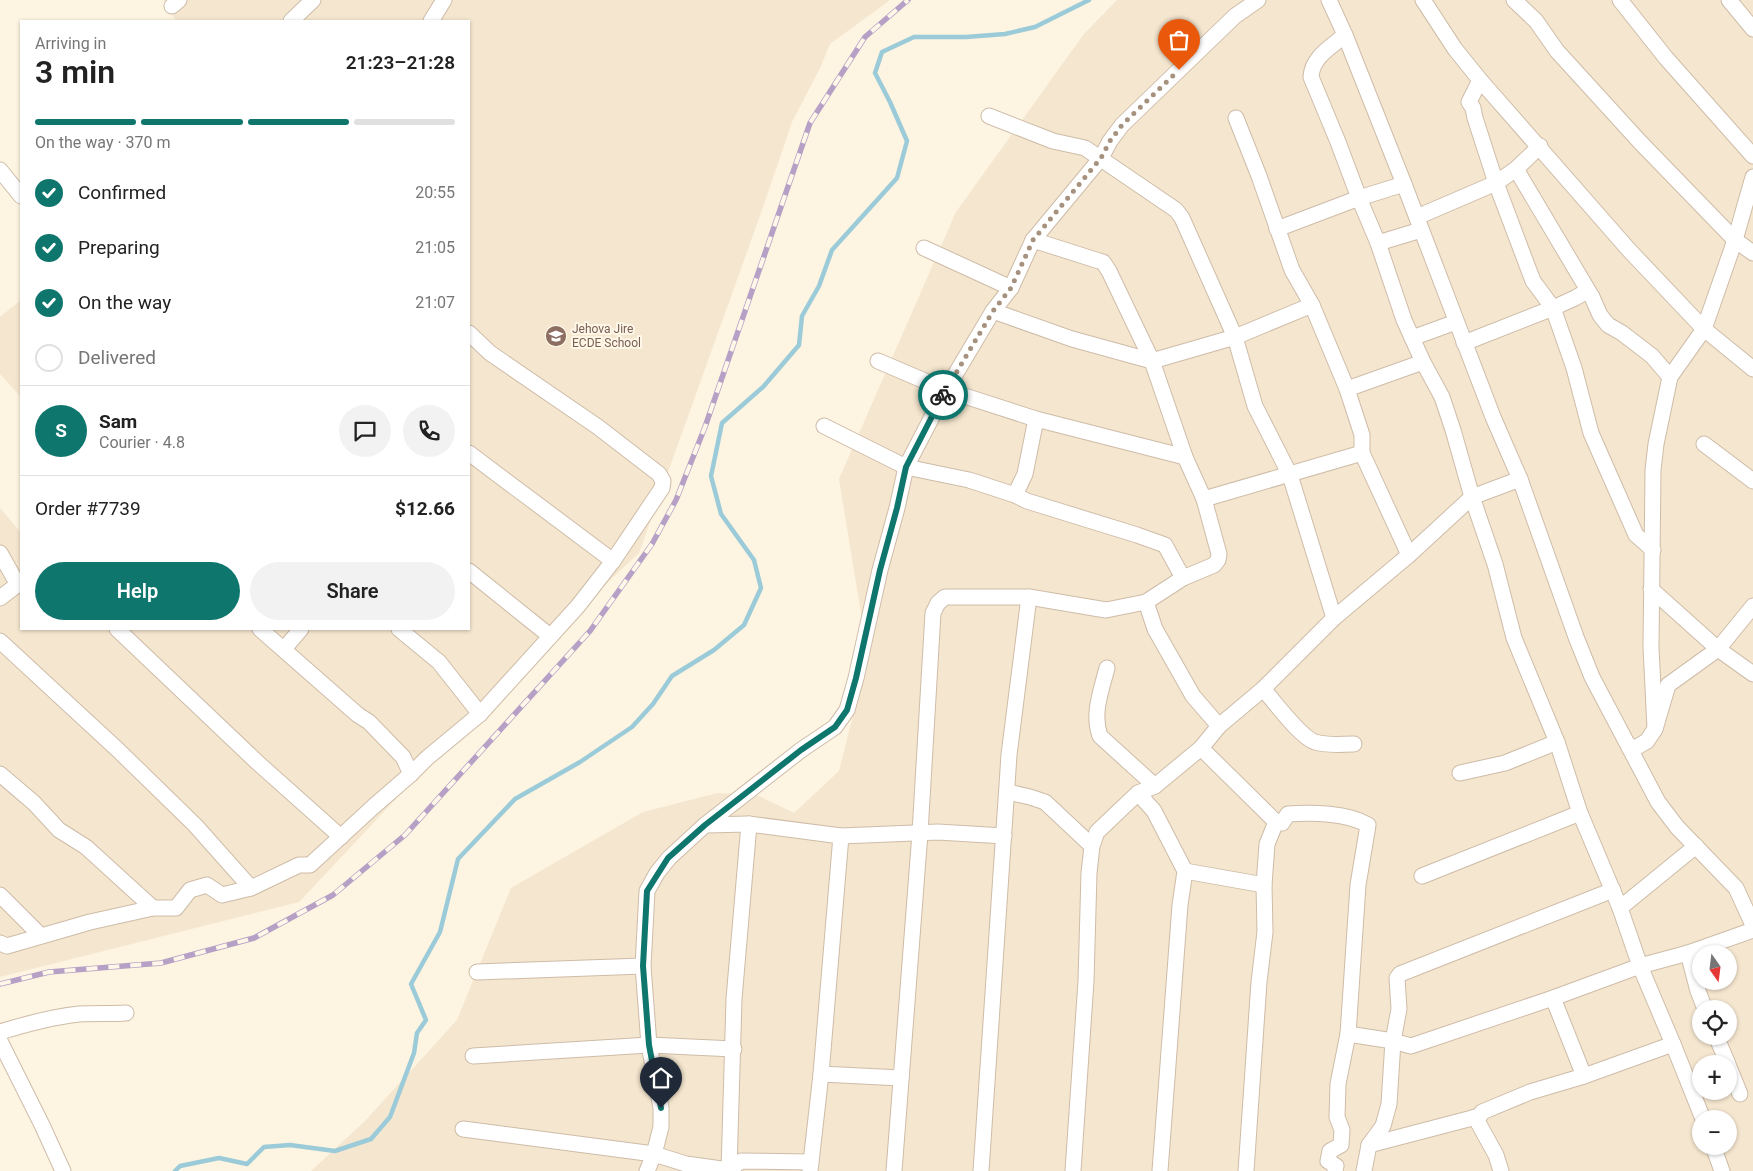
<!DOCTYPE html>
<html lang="en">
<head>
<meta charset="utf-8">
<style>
	:root { --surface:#fff; --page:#f2f2f2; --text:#222; --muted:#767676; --line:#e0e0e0; --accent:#0f766e }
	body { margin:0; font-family:Roboto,sans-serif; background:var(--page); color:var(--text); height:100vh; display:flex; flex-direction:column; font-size:19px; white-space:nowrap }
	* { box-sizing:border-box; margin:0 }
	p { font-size:16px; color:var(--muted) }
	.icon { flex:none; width:28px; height:28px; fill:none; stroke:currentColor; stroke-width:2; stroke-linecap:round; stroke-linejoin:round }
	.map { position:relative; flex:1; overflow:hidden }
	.details { position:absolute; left:20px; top:20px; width:450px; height:610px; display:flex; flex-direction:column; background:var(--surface); border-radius:0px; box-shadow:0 1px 4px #0004 }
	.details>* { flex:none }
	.needle { width:32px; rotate:166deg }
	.fabs { position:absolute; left:1692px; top:945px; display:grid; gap:10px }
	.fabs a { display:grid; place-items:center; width:45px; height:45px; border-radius:50%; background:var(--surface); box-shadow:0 1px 4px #0004; font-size:25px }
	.pin { position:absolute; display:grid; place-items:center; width:42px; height:42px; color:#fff; margin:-51px -21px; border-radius:50% 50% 50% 0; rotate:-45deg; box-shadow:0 0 5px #0007 }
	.pin .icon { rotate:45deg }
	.courier { position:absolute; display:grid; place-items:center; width:50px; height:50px; margin:-25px; border:4px solid #0f766e; border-radius:50%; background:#fff; color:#222; box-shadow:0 1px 6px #0007 }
	.head em { font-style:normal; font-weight:600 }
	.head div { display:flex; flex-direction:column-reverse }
	.head { display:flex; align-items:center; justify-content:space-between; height:85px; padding:0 15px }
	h1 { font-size:32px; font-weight:600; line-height:38px }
	.bar { display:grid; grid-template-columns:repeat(4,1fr); gap:8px 5px; align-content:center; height:60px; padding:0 15px }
	.bar i { height:6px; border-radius:4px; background:var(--line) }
	.bar .selected { background:var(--accent) }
	.bar p { grid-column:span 4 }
	.line { display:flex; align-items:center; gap:12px; padding:0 15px; border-top:1px solid var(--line) }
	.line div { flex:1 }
	.round { display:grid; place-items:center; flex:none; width:52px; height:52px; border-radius:26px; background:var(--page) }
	ol { padding:0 15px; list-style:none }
	li { display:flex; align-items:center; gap:15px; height:55px }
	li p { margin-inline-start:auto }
	li .icon { padding:5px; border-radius:50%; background:var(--accent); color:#fff; stroke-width:4 }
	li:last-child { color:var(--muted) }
	li i { width:28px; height:28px; border:2px solid var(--line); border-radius:50% }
	.primary-button { display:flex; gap:10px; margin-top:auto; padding:10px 15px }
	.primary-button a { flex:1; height:58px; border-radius:30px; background:var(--accent); color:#fff; font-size:20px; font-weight:600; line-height:58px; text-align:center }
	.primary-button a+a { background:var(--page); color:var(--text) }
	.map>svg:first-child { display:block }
	.residential { fill:#f5e6cf; fill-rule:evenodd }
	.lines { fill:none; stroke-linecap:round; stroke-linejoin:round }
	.stream { stroke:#9bcbd9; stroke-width:4.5 }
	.minor-casing { stroke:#cebca8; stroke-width:17 }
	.minor { stroke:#fff; stroke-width:15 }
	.rail-casing { stroke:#b7a0c6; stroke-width:5.5 }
	.rail { stroke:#fff8e8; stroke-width:4; stroke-dasharray:11; stroke-linecap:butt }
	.done { stroke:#a5917d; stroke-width:5; stroke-dasharray:0 9 }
	.route { stroke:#0f766e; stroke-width:6 }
	.labels { text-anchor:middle; stroke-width:4; stroke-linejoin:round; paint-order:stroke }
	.education-label { font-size:12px; fill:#785e54; stroke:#fff8e8; text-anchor:start }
</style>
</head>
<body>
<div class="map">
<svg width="1753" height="1171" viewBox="0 0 1753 1171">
	<rect width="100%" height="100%" fill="#fdf4e1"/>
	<g class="residential">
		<polygon points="164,0 890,0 830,44 820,68 792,122 762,210 639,553 541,645 299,902 0,977 0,508 21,533 21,629 469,629 469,21 176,21"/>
		<path d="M1117 0H1753V1171H311L365 1121 457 1020 511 888 643 812 718 793 757 795 794 813 839 771 868 656 839 479 956 212 1084 34ZM1701 954H1729V981H1701ZM1701 1009H1729V1036H1701ZM1701 1064H1729V1091H1701ZM1701 1119H1729V1146H1701Z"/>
		<polygon points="21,300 21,397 0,374 0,317"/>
	</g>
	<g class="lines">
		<polyline class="stream" points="175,1171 180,1166 219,1158 247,1164 264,1147 290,1145 335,1151 371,1139 390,1117 414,1053 417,1033 426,1020 411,984 440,932 458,859 515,799 580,762 632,727 653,704 672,676 714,650 744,625 761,588 754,560 721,514 711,476 722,423 763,387 799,345 802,316 819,286 832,250 897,178 907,141 890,102 875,73 882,52 914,37 966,37 1005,34 1035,27 1089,0"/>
		<g class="minor-casing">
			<g id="minor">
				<polyline points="1329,0 1345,35 1404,184 1493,417 1520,479 1576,637 1592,677 1658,802 1677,827 1736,888 1753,925"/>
				<polyline points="1423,0 1455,49 1480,80 1629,250 1704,329 1753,369"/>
				<polyline points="1514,0 1536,21 1557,51 1640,142 1735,240 1753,253"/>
				<polyline points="1620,0 1666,58 1753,156"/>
				<polyline points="1729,0 1753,29"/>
				<polyline points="172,6 179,0"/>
				<polyline points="291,21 313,0"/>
				<polyline points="431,21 444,0"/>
				<path d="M1345 35C1331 47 1312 57 1311 77L1338 142 1359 198 1378 243 1404 320 1423 362 1442 397 1453 430 1472 497 1495 564 1514 638 1557 742 1580 813 1620 908 1640 966 1673 1044 1703 1119"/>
				<polyline points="1480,80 1469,102 1473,108 1475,118 1496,183 1533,281 1553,308 1574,368 1591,433 1636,535 1653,550"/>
				<polyline points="989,116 1053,141 1085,148 1176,210 1182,218 1235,337 1255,406 1290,475 1334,618"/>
				<polyline points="1236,118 1259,176 1292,270 1312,305 1347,389 1362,435 1362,453 1409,555"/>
				<polyline points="1516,169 1592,297 1600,315 1608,325 1622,333 1652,356 1670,377"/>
				<polyline points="0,170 21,196"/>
				<polyline points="1417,217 1496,183 1516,169 1540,146"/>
				<polyline points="1277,229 1359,198 1404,184"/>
				<polyline points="1378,243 1421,230"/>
				<polyline points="924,248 1011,288"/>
				<polyline points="993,311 1072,339 1152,361 1235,337 1312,305"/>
				<polyline points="1412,338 1456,322"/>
				<polyline points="1464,343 1553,308 1575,298 1587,291 1592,297"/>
				<polyline points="878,361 946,390 1036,419 1185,457"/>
				<polyline points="1347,389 1423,362"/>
				<polyline points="824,426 906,467 969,480 1015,495 1027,501 1137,535 1165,545 1183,578"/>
				<polyline points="1704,444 1753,481"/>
				<polyline points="469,453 613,561"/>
				<polyline points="1015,495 1025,474 1036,419"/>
				<polyline points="1204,499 1362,453"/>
				<polyline points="0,553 18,585"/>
				<polyline points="469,571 550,636"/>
				<polyline points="1651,589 1718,649 1753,674"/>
				<polyline points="0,598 21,582"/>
				<polyline points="1146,602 1155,629 1193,696 1219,726"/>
				<polyline points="117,629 258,763 341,837"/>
				<polyline points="260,629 358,715 369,722 403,757 411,774"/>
				<polyline points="399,629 439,662 480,714"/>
				<polyline points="0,641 118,750 195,825 251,888"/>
				<polyline points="284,649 301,629"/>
				<path d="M1107 668C1101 691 1092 714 1100 736L1155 786"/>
				<path d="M1263 689C1275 702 1300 737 1315 742 1328 746 1342 744 1354 744"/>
				<polyline points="1655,729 1651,647 1653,470 1656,444 1670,377 1704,329 1735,240 1753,177"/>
				<polyline points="1629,747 1637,747 1647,741 1655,729 1668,685 1718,649 1753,606"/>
				<path d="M1201 748 1276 822 1282 823 1288 814C1312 812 1348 813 1368 825L1358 885 1348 1034 1338 1084 1337 1117 1342 1130 1341 1145 1330 1151 1328 1161 1336 1166 1335 1171"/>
				<polyline points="1460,773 1505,763 1557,742"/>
				<polyline points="0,774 34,803 59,830 86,847 153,908"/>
				<polyline points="1008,792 1030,797 1045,802 1092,846"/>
				<polyline points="1138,793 1154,811 1185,871 1180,905 1160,1171"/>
				<polyline points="705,825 801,750 835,727 847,710 856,678 880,570 897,508 906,467 946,390 993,311 1011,288 1033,240 1101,158 1110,141 1122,125 1235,16 1258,0"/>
				<polyline points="1185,871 1264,885"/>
				<polyline points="1422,876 1580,813"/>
				<polyline points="0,895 41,936"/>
				<polyline points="1620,908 1696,846"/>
				<polyline points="0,943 7,946 90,922 153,908 176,908 190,890 207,885 222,895 251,888 299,865 310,865 373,807 411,774 427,758 480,714 578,606 613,561 662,488 663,481 659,474 598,427 490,353 469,333"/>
				<polyline points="1688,953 1698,991 1705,1009"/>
				<polyline points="477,972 643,966"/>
				<polyline points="1553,998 1584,1076"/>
				<path d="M0 1032C26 1024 52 1017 79 1014 95 1013 111 1014 126 1013"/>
				<polyline points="1348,1034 1393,1041 1411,1046 1553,998 1640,966 1688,953 1753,930"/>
				<polyline points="1716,1036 1728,1064"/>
				<polyline points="0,1041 42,1125 63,1171"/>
				<polyline points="473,1056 649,1045 734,1049"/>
				<polyline points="1729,1067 1740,1094"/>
				<polyline points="821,1074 901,1078"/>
				<polyline points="1475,1117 1496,1155 1501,1171"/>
				<polyline points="463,1129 654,1154 686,1164 729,1170 741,1161 811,1162"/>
				<polyline points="1369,1145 1480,1116 1482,1112 1530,1092 1584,1076 1673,1044"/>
				<polyline points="1713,1146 1722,1171"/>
				<polyline points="647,1171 654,1154 661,1127 661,1108 649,1045 643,966 647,891 657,873 669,858 705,825 749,824 841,836 938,832 1004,836"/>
				<polyline points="729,1171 734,999 749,824"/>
				<polyline points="810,1171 821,1074 841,836"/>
				<polyline points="894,1171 920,833 933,613 938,603 945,597 1029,597 1106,610 1146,602 1183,578 1214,565 1218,560 1219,554 1204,499 1185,457 1152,361 1109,271 1103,262 1099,261 1033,240"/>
				<polyline points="981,1171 1009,755 1029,597"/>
				<polyline points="1073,1171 1086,981 1089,873 1092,846 1097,832 1138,793 1155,786 1201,748 1219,726 1263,689 1334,618 1409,555 1472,497 1520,479"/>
				<polyline points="1246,1171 1259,982 1265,932 1264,885 1267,844 1276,822"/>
				<polyline points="1364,1171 1369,1145 1383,1126 1389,1104 1393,1041 1399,1009 1397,978 1400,974 1613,890"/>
			</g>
		</g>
		<use href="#minor" class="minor"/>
		<g class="rail-casing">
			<polyline id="rail" points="0,984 49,972 161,963 254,938 333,895 405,835 590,631 652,544 676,500 705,427 810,123 865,37 908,0"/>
		</g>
		<use href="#rail" class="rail"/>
	</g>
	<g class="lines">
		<polyline class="done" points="943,395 993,311 1011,288 1033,240 1101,158 1110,141 1122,125 1179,70"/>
		<polyline class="route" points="661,1108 649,1045 643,966 647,891 668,858 705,825 732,804 801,750 835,727 847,710 856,678 880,570 897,508 906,467 943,395"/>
	</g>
	<defs>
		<g id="school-disc" transform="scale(1.125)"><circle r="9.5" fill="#8d6e63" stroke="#fff8e8"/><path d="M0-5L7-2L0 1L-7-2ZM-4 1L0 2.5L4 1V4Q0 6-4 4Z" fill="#fff"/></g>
	</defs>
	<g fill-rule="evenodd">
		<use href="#school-disc" x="556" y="336"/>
	</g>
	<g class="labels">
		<g class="education-label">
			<text x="572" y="333">Jehova Jire<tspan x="572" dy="14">ECDE School</tspan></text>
		</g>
	</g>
</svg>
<div class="fabs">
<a><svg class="needle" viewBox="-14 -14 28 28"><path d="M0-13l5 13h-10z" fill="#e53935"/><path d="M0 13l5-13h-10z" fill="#767676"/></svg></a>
<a><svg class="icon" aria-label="locate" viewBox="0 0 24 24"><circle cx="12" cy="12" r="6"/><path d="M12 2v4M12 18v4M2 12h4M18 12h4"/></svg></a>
<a>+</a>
<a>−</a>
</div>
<div class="pin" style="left:1179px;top:70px;background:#ea580c"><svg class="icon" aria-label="bag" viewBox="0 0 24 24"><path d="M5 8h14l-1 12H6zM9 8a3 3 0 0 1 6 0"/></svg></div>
<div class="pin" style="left:661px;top:1108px;background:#1f2937"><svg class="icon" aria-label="home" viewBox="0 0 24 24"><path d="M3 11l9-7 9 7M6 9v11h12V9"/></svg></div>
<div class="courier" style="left:943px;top:395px"><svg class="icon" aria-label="bike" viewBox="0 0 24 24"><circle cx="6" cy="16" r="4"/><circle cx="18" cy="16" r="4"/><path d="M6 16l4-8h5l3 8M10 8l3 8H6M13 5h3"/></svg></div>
<section class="details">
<div class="head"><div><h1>3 min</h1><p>Arriving in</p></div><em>21:23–21:28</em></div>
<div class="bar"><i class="selected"></i><i class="selected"></i><i class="selected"></i><i></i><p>On the way · 370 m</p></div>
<ol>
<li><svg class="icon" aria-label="check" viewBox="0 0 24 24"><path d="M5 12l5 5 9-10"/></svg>Confirmed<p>20:55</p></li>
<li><svg class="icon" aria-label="check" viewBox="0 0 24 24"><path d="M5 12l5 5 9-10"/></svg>Preparing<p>21:05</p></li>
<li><svg class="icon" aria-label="check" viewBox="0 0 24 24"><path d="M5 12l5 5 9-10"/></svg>On the way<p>21:07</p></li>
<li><i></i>Delivered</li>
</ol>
<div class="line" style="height:90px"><b class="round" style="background:var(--accent);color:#fff">S</b><div><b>Sam</b><p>Courier · 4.8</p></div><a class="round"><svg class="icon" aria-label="chat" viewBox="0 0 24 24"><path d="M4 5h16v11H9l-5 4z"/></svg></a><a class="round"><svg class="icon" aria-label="phone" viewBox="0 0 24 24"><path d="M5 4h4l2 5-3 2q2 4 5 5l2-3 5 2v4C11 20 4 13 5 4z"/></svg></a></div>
<div class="line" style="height:65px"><div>Order #7739</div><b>$12.66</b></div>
<div class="primary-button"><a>Help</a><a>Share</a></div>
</section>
</div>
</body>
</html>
